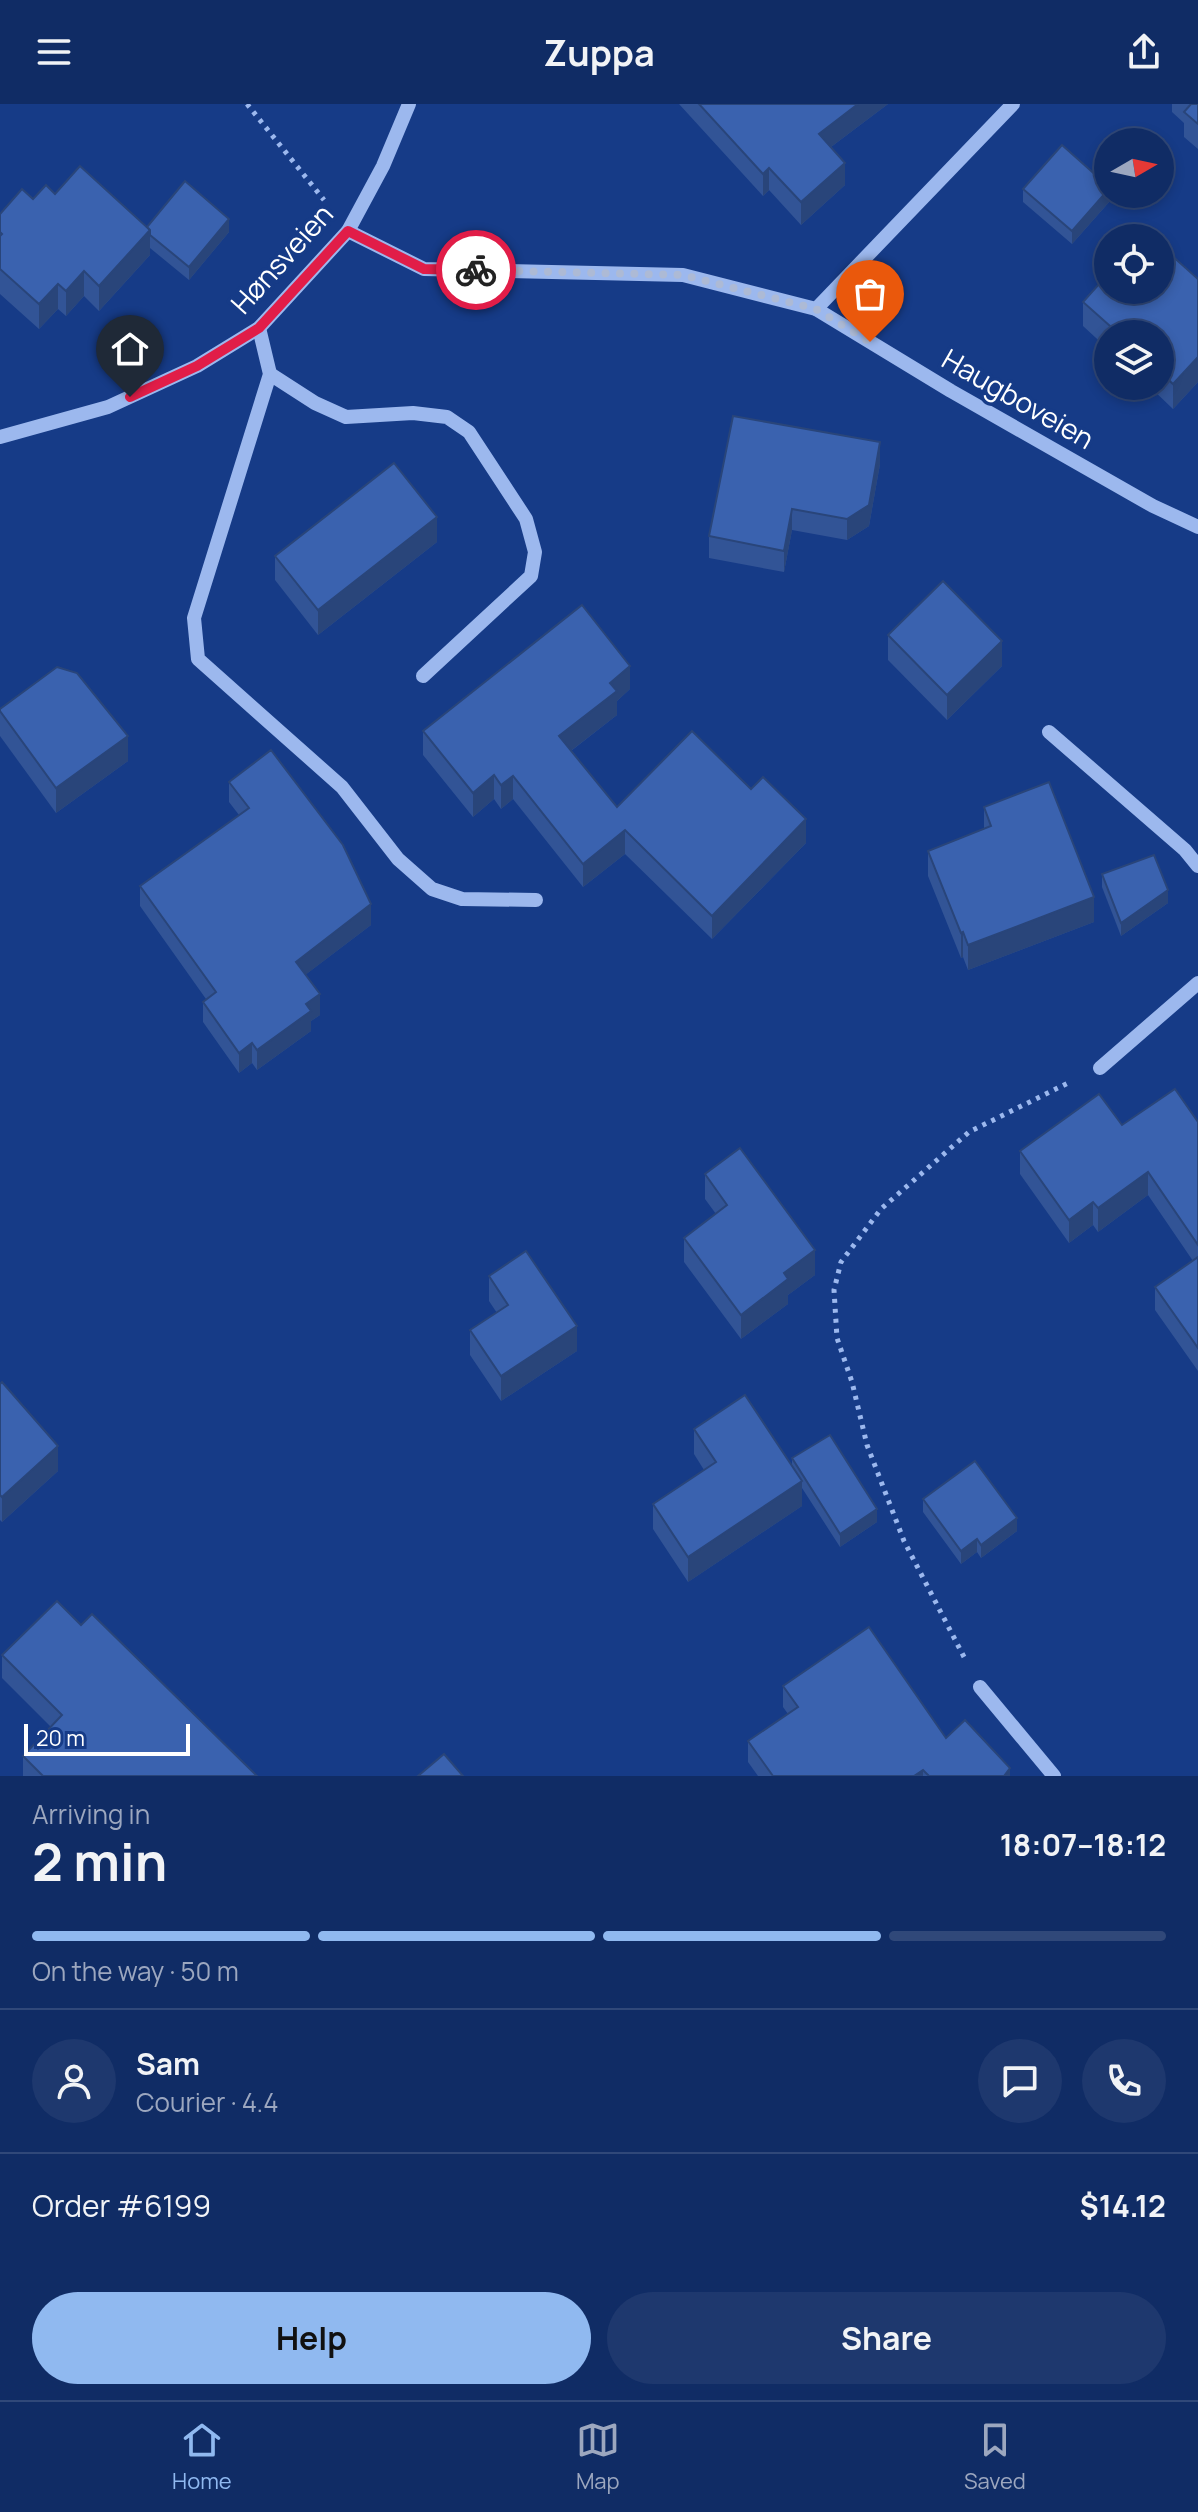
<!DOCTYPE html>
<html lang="en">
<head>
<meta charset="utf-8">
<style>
	:root { --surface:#102c65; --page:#1e386e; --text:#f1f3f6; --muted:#9ca7bf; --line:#304879; --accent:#90b9f0 }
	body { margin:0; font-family:Manrope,sans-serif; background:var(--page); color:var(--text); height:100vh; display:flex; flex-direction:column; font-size:30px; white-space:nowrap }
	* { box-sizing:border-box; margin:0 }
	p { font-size:26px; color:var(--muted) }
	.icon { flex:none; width:44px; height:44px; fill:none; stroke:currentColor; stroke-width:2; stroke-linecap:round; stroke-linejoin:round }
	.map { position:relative; height:1672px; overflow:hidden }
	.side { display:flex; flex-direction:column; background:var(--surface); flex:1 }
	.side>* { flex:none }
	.needle { width:52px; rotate:81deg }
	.buttons { position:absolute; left:1094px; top:24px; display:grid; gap:16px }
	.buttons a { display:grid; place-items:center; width:80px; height:80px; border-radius:50%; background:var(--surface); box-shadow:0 4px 12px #0003,0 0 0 2px var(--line); font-size:40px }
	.scale { position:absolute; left:24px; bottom:20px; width:166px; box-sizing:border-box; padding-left:8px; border:4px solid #fff; border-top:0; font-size:22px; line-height:28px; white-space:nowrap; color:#fff; -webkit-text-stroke:6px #163b87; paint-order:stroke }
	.pin { position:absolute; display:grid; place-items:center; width:68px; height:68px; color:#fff; margin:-82px -34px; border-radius:50% 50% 50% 0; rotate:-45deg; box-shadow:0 0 8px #0007 }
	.pin .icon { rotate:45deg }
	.courier { position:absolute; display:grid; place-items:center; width:80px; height:80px; margin:-40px; border:6px solid #e11d48; border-radius:50%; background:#fff; color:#222; box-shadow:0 2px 10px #0007 }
	.overview em { font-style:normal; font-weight:700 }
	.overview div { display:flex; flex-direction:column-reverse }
	.overview { display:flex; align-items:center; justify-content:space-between; height:136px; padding:0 32px }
	h1 { font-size:52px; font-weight:700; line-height:60px }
	.bar { display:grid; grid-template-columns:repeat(4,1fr); gap:12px 8px; align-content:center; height:96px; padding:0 32px }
	.bar i { height:10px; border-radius:6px; background:var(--line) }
	.bar .on { background:var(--accent) }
	.bar p { grid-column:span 4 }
	.line { display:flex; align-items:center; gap:20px; padding:0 32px; border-top:2px solid var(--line) }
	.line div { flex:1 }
	.round { display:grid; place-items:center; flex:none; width:84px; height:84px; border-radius:42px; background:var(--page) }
	.primary-button { display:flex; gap:16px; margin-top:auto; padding:16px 32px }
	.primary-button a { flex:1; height:92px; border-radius:48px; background:var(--accent); color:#111; font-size:32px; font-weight:700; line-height:92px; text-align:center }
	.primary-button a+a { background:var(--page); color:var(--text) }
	header { display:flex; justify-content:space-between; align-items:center; height:104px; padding:0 32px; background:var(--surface); font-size:36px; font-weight:700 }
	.tab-bar { display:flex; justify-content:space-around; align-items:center; height:112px; border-top:2px solid var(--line); background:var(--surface); font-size:22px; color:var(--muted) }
	.tab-bar a { display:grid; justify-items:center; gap:4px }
	.tab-bar .on { color:var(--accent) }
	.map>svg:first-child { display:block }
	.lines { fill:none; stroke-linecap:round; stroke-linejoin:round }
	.path { stroke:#9cb8ee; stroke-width:5; stroke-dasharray:4 6; stroke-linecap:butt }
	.minor { stroke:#9cb8ee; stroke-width:14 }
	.wall { fill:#325496 }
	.shaded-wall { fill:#29457a }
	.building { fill:#3a62af; stroke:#29457a; stroke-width:2 }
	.done { stroke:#adbad5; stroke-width:8; stroke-dasharray:0 14.4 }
	.route { stroke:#e11d48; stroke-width:10 }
	.labels { text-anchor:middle; stroke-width:7; stroke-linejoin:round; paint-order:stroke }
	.street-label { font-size:28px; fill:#fff; stroke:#163b87 }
</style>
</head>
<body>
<header><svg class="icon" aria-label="menu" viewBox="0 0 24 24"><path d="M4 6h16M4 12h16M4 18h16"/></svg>Zuppa<svg class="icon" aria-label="share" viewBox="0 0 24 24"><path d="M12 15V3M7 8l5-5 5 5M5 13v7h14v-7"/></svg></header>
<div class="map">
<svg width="1198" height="1672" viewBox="0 0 1198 1672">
	<rect width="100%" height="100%" fill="#163b87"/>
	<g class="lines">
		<g class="path">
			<polyline points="247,0 324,96"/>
			<polyline points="964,1553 904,1437 867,1341 852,1278 837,1234 834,1186 841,1158 881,1105 969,1028 1070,978"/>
		</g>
		<g class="minor">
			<polyline points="348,127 424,165 683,171 816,205 951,287 1153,402 1198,423"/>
			<polyline points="816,205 1013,0"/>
			<polyline points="259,224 270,270 194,514 198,555 342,683 398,755 432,785 462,795 536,796"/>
			<polyline points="270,270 315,299 346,313 413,309 447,313 469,328 526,415 535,448 531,472 423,572"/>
			<polyline points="0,333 108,303 197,262 259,224 348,127 383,62 409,0"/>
			<polyline points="1049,628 1185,746 1198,762"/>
			<polyline points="1100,964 1198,879"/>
			<polyline points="980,1583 1054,1672"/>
		</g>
	</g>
	<g class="wall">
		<polygon points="679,0 888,0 831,43 845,81 801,121 769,86 763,92"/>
		<polygon points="1172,0 1198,0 1198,45 1184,33 1184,19 1172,8"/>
		<polygon points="1023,85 1110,90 1110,97 1072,140 1023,98"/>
		<polygon points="55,90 147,123 229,128 189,176 150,144 150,151 99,207 84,192 66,212 58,205 39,225 0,190 0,110 33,95"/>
		<polygon points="1198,175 1198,278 1173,305 1149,282 1160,282 1160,230 1108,230 1108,245 1083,222 1083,198"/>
		<polygon points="880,360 869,422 847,436 792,426 784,468 709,454 709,432"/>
		<polygon points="437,438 318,531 275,476 275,452"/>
		<polygon points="888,531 1002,562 947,616 888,556"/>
		<polygon points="630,585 617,597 617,611 571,647 617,703 806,739 712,835 625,750 583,783 513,695 501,705 494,695 473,713 423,651 423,627"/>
		<polygon points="0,605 128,657 56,709 0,632"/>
		<polygon points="229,678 371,821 305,871 320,911 311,917 311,927 257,966 252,959 239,969 203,918 203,898 206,895 140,802 140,782 239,711 229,698"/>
		<polygon points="984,703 1094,818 968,866 963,853 961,854 928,772 928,747 984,725"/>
		<polygon points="1102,770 1168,799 1121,832 1102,783"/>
		<polygon points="1198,1018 1198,1267 1155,1206 1155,1183 1193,1157 1148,1091 1098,1128 1093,1121 1069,1139 1020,1070 1020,1047 1122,1021"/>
		<polygon points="705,1070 815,1171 788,1191 788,1200 741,1235 684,1158 684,1134 716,1110 705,1095"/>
		<polygon points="489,1172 577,1247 501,1297 470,1251 470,1226 497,1209 489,1197"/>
		<polygon points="0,1280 58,1367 2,1418 0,1416"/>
		<polygon points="694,1325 792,1361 792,1354 877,1418 840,1443 802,1384 802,1402 688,1478 653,1425 653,1400 704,1366 694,1350"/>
		<polygon points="923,1395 1017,1427 981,1454 977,1448 961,1460 923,1408"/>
		<polygon points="81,1521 257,1672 23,1672 23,1652 51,1623 2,1574 2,1551"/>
		<polygon points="783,1582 946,1634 1010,1672 758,1672 748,1658 748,1637 788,1610 783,1603"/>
	</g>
	<g class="shaded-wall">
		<polygon points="858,0 888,0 819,52 819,30"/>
		<polygon points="845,59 845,81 801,121 801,98"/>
		<polygon points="769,64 769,86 763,92 763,70"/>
		<polygon points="1108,86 1108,90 1110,90 1110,97 1072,140 1072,127"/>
		<polygon points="229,115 229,128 189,176 189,163"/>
		<polygon points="150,126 150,151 99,207 99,182"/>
		<polygon points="84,167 84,192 66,212 66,187"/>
		<polygon points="58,180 58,205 39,225 39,200"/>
		<polygon points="1198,253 1198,278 1173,305 1173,280"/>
		<polygon points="880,338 880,360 869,422 847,436 847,415"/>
		<polygon points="792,405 792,426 784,468 784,447"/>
		<polygon points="437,413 437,438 318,531 318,506"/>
		<polygon points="1002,537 1002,562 947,616 947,591"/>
		<polygon points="630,562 630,585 617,597 617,611 559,656 559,632 610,579"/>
		<polygon points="128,632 128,657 56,709 56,684"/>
		<polygon points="494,671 494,695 473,713 473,689"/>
		<polygon points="513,672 513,695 501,705 501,681"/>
		<polygon points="806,715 806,739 712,835 712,812"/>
		<polygon points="625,726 625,750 583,783 583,760"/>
		<polygon points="1168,786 1168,799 1121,832 1121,819"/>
		<polygon points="1094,793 1094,818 968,866 968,841"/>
		<polygon points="371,800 371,821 296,878 296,858"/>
		<polygon points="963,828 963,853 961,854 961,829"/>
		<polygon points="320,890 320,911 311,917 311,927 257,966 257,946 306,900"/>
		<polygon points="252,939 252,959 239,969 239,949"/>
		<polygon points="1148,1068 1148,1091 1098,1128 1098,1104"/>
		<polygon points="1093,1098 1093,1121 1069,1139 1069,1116"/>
		<polygon points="815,1146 815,1171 788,1191 788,1200 741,1235 741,1211 784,1169"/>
		<polygon points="577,1222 577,1247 501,1297 501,1272"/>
		<polygon points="58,1342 58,1367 2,1418 2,1393"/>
		<polygon points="802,1377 802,1402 688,1478 688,1453"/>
		<polygon points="877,1405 877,1418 840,1443 840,1430"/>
		<polygon points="1017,1414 1017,1427 981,1454 981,1441"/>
		<polygon points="977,1435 977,1448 961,1460 961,1447"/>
		<polygon points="1010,1664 1010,1672 1003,1672"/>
		<polygon points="923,1666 923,1672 914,1672"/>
	</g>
	<g class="building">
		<polygon points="699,0 858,0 819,30 845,59 801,98 769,64 763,70"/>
		<polygon points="1191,0 1198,0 1198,20 1184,8"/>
		<polygon points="1062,41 1108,82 1108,86 1072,127 1023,85"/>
		<polygon points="80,62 150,126 99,182 84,167 66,187 58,180 39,200 0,165 0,132 2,130 0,128 0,110 22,85 33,95 46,81 55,90"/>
		<polygon points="185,77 229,115 189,163 150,131 150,126 147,123"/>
		<polygon points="1146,128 1152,134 1140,134"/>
		<polygon points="1160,141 1198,175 1198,253 1173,280 1160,268 1160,230 1119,230 1083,198 1108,170 1108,186 1160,186"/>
		<polygon points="733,312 880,338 869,401 847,415 792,405 784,447 709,432"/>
		<polygon points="394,359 437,413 318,506 275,452"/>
		<polygon points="943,477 1002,537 947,591 888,531"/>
		<polygon points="582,501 630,562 610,579 617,587 559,632 617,703 692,627 751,685 763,673 806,715 712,812 625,726 583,760 513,672 501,681 494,671 473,689 423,627"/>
		<polygon points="57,563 77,569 128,632 56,684 0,607 0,605"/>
		<polygon points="271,646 343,741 371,800 296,858 320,890 306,900 311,907 257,946 252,939 239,949 203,898 216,888 140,782 249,704 229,678"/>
		<polygon points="1049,678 1094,793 968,841 963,828 961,829 928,747 991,722 984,703"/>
		<polygon points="1154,751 1168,786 1121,819 1102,770"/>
		<polygon points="1175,985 1198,1018 1198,1141 1148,1068 1098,1104 1093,1098 1069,1116 1020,1047 1099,990 1122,1021"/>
		<polygon points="740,1044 815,1146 784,1169 788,1175 741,1211 684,1134 727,1101 705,1070"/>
		<polygon points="526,1147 577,1222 501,1272 470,1226 508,1201 489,1172"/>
		<polygon points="1198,1153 1198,1244 1155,1183"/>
		<polygon points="2,1278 58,1342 2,1393 0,1391 0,1280"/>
		<polygon points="745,1291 802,1377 688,1453 653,1400 716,1358 694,1325"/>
		<polygon points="830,1331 877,1405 840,1430 792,1354"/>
		<polygon points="975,1357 1017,1414 981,1441 977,1435 961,1447 923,1395"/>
		<polygon points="57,1497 81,1521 92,1510 257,1672 43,1672 23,1652 62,1611 2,1551"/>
		<polygon points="869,1523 946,1634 965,1616 1010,1664 1004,1672 929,1672 923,1666 914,1672 773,1672 748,1637 798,1603 783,1582"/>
		<polygon points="444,1650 463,1672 418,1672"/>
	</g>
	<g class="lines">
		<polyline class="done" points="476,166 683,171 816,205 870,238"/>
		<polyline class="route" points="130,293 197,262 259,224 348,127 424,165 476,166"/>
	</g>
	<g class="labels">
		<g class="street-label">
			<text transform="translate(282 155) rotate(-48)" y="10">Hønsveien</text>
			<text transform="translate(1018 295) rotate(30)" y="10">Haugboveien</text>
		</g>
	</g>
</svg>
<div class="buttons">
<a><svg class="needle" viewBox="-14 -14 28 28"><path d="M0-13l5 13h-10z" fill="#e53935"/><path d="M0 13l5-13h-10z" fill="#9ca7bf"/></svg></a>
<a><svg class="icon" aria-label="locate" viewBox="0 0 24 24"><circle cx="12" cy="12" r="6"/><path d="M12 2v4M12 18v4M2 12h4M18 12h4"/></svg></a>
<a><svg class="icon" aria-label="layers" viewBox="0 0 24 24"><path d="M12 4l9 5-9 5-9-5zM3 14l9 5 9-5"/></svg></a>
</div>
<div class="scale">20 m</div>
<div class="pin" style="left:870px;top:238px;background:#ea580c"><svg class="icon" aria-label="bag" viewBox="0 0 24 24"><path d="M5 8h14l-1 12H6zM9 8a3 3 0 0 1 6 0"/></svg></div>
<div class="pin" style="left:130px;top:293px;background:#1f2937"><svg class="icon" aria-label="home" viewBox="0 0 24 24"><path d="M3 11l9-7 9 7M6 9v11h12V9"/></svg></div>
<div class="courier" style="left:476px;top:166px"><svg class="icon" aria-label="bike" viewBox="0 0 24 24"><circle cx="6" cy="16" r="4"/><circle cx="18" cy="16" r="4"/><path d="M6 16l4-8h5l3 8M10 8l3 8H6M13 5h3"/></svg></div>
</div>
<section class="side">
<div class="overview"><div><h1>2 min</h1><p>Arriving in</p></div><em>18:07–18:12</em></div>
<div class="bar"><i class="on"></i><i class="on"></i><i class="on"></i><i></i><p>On the way · 50 m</p></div>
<div class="line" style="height:144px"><a class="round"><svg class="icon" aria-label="person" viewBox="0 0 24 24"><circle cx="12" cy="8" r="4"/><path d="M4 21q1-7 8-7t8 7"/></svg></a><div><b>Sam</b><p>Courier · 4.4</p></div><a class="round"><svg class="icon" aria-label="chat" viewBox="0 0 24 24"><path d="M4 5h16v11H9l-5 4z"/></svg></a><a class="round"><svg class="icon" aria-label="phone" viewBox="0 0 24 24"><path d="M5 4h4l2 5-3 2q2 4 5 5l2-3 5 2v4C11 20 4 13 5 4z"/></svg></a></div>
<div class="line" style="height:104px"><div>Order #6199</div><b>$14.12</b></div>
<div class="primary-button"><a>Help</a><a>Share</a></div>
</section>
<nav class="tab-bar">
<a class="on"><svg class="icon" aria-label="home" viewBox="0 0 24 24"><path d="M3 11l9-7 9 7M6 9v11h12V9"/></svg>Home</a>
<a><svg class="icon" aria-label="map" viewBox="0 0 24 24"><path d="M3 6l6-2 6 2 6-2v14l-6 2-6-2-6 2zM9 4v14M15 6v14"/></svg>Map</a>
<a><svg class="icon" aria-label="saved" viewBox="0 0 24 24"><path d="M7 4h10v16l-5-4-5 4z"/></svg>Saved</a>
</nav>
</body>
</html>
